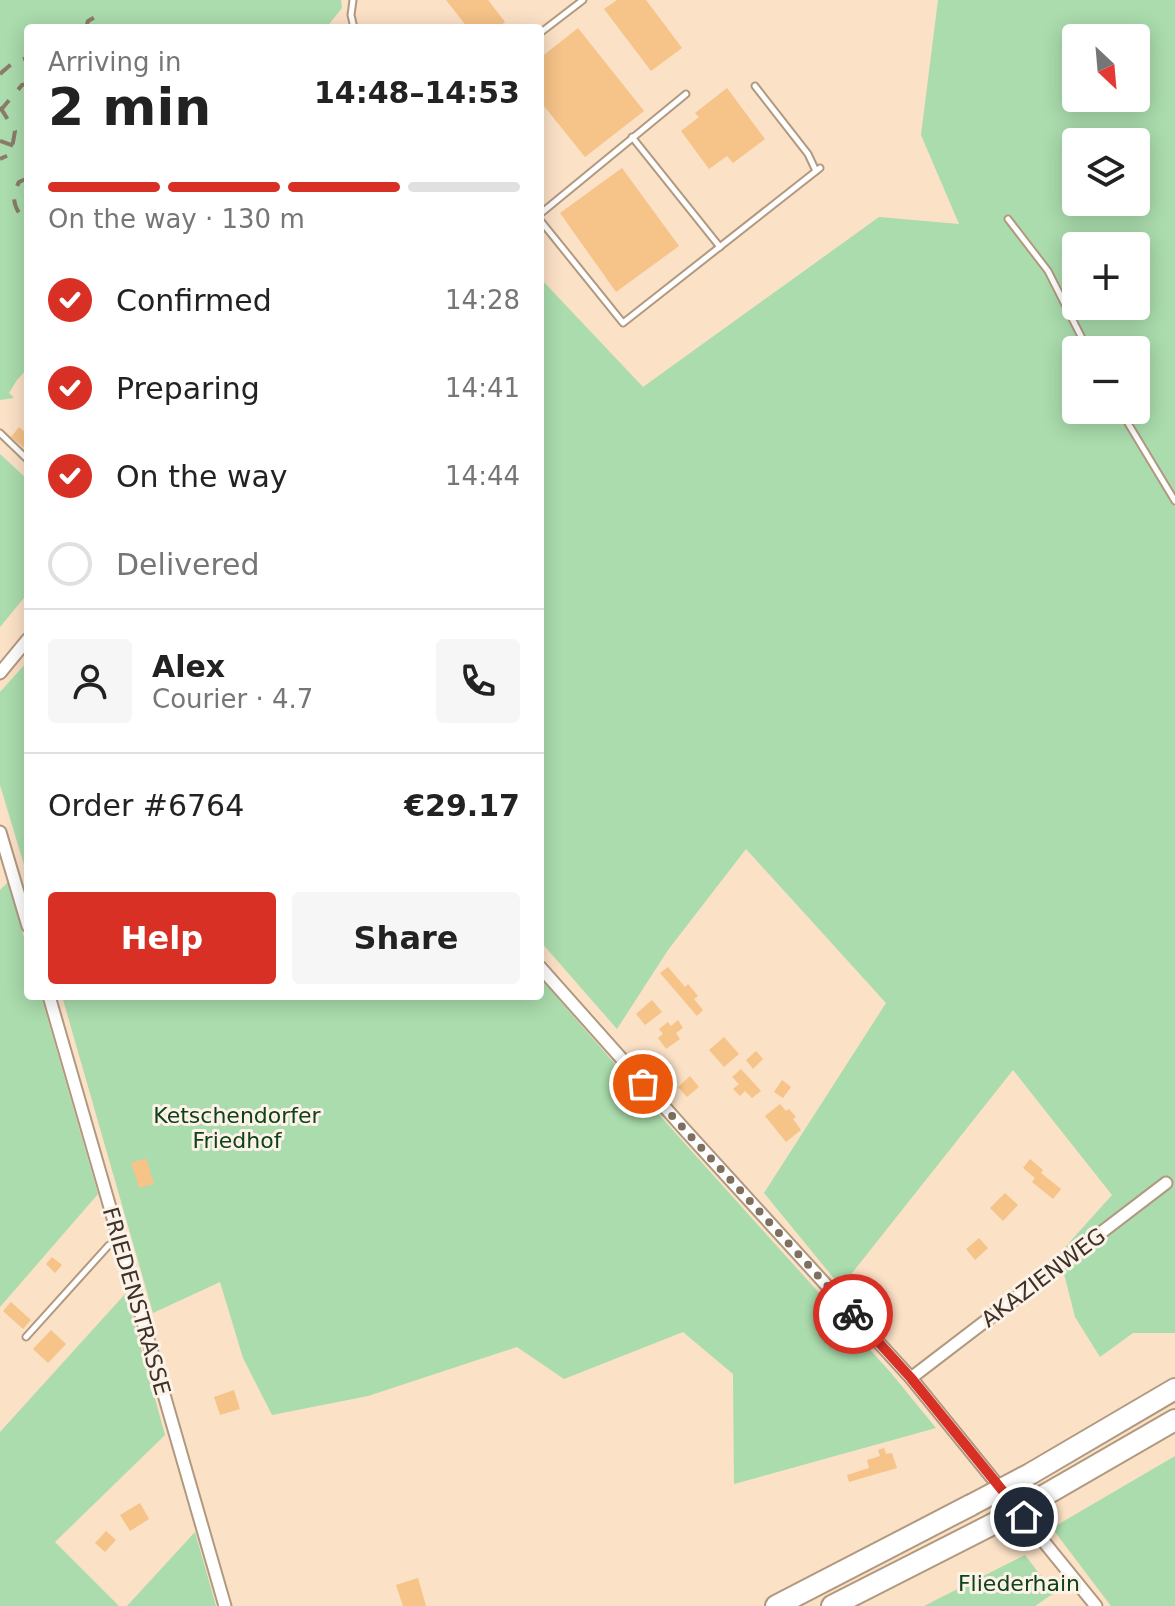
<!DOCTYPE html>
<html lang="en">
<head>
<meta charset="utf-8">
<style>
	:root { --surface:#fff; --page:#f6f6f6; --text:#222; --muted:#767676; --line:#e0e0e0; --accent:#d93025 }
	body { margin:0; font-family:"DejaVu Sans",sans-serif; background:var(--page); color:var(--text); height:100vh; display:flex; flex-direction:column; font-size:30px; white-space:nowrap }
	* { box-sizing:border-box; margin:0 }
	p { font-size:26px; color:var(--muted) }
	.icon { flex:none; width:44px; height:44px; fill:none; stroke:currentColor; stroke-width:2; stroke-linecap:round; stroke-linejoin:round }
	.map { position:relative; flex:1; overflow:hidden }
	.details { position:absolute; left:24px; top:24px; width:520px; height:976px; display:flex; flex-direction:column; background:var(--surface); border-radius:8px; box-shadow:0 4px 20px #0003 }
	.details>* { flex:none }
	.needle { width:52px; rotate:154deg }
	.fabs { position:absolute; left:1062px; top:24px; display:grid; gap:16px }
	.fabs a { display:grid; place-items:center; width:88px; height:88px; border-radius:8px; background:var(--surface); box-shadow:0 4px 20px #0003; font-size:40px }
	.pin { position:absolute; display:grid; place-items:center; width:68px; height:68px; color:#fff; margin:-34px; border:4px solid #fff; border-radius:50%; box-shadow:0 2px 8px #0007 }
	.courier { position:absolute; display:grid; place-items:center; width:80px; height:80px; margin:-40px; border:6px solid #d93025; border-radius:50%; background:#fff; color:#222; box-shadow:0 2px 10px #0007 }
	.summary em { font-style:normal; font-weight:700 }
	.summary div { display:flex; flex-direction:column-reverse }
	.summary { display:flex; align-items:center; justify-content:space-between; height:136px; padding:0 24px }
	h1 { font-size:52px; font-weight:700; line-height:60px }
	.bar { display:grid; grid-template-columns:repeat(4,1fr); gap:12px 8px; align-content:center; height:96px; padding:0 24px }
	.bar i { height:10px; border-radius:6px; background:var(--line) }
	.bar .current { background:var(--accent) }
	.bar p { grid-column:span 4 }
	.line { display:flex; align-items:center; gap:20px; padding:0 24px; border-top:2px solid var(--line) }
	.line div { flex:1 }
	.round { display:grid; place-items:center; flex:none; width:84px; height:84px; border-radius:8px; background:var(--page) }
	ol { padding:0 24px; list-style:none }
	li { display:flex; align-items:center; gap:24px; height:88px }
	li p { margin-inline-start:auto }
	li .icon { padding:8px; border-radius:50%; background:var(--accent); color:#fff; stroke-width:4 }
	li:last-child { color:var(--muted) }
	li i { width:44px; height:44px; border:4px solid var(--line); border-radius:50% }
	.primary-button { display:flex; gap:16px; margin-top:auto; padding:16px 24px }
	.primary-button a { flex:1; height:92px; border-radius:8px; background:var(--accent); color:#fff; font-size:32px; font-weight:700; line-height:92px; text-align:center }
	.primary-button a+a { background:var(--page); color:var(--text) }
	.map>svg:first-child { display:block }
	.green { fill:#aadcad; fill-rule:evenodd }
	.building { fill:#f6c388 }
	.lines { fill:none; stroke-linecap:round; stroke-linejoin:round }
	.service-casing { stroke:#b1997f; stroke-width:9 }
	.minor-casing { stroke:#b1997f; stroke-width:15 }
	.motorway-casing { stroke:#b1997f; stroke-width:24 }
	.service { stroke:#fff; stroke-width:5 }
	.minor { stroke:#fff; stroke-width:11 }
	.motorway { stroke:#fff; stroke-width:20 }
	.rail { stroke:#8b7b6a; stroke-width:4; stroke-dasharray:14 14; stroke-linecap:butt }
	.motorway-bridge-casing { stroke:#b1997f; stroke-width:24; stroke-linecap:butt }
	.motorway-bridge { stroke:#fff; stroke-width:20 }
	.done { stroke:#7f6f5f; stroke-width:8; stroke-dasharray:0 14.4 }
	.route { stroke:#d93025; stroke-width:10 }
	.labels { text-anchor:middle; stroke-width:6; stroke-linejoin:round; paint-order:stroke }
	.park-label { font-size:22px; fill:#0e4218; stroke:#fcf2e7 }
	.street-label { font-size:22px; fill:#3c3228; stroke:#fcf2e7 }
</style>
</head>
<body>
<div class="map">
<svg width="1175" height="1606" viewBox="0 0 1175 1606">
	<rect width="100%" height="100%" fill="#fbe1c6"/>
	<g class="green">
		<polygon points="0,0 341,0 342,8 326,28 28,28 28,368 17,380 9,393 14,398 0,400"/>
		<path d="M938 0H1175V1333H1133L1100 1357 1075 1317 1059 1254 1112 1195 1013 1070 841 1287 764 1193 886 1003 746 849 668 950 617 1029 540 941V278L643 387 879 217 959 224 921 135ZM1076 38H1136V98H1076ZM1076 142H1136V202H1076ZM1076 246H1136V306H1076ZM1076 350H1136V410H1076Z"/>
		<polygon points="0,454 28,480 28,593 0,627"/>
		<polygon points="28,661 28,878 0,785 0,692"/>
		<polygon points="8,882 28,951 28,996 41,996 98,1194 0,1307 0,890"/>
		<polygon points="540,978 670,1127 891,1373 936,1428 734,1484 733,1374 683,1332 564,1379 517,1347 368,1396 272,1415 243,1358 220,1282 153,1313 62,996 540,996"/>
		<polygon points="126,1293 165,1435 55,1542 119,1606 0,1606 0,1432"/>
		<polygon points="1175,1456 1175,1606 1111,1606 1052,1528"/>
		<polygon points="195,1532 216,1606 127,1606"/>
		<polygon points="1025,1555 1054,1593 1035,1606 924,1606"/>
	</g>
	<g class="building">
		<polygon points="446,0 488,0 505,22 497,28 468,28"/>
		<polygon points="617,0 646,0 682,48 651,71 604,9"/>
		<polygon points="578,28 644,111 585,157 540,101 540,58"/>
		<polygon points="727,88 765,139 733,163 727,156 709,169 681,131 699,117 695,113"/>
		<polygon points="622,168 679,246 616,292 560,213"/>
		<polygon points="19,427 26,433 28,430 28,451 11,437"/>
		<polygon points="668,967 685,987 688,984 698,996 694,999 703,1010 697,1016 660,973"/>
		<polygon points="652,1000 662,1012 645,1025 636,1014"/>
		<polygon points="678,1020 683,1028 676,1033 680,1039 666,1049 658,1038 663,1034 659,1029 668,1022 671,1026"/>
		<polygon points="724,1037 739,1054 724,1067 709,1050"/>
		<polygon points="756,1051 763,1059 753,1069 746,1060"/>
		<polygon points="741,1069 761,1091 752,1098 745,1091 740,1096 733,1089 739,1084 732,1077"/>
		<polygon points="690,1076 699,1087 687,1097 678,1087"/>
		<polygon points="782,1080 791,1087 783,1098 774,1092"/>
		<polygon points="780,1104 786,1111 789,1109 796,1117 793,1119 801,1130 786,1142 765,1116"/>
		<polygon points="146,1158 154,1184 139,1188 131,1163"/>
		<polygon points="1030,1159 1043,1170 1041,1173 1061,1189 1053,1199 1032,1182 1035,1178 1023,1168"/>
		<polygon points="1005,1193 1018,1205 1003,1221 990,1208"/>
		<polygon points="979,1238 988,1248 975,1260 966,1249"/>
		<polygon points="52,1257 62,1265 55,1273 46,1264"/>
		<polygon points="11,1302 31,1320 23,1329 3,1311"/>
		<polygon points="51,1330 66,1344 48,1363 33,1349"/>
		<polygon points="234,1390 240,1409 220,1415 214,1397"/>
		<polygon points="884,1448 886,1454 892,1453 897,1468 849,1482 847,1475 869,1468 867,1460 880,1456 878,1450"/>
		<polygon points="140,1503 149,1519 130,1531 120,1515"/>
		<polygon points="106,1531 116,1540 105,1552 95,1543"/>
		<polygon points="418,1578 426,1606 403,1606 396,1585"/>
	</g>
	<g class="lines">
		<g class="service-casing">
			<g id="service">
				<polyline points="353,0 351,15 354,28"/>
				<polyline points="540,33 583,0"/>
				<polyline points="755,86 808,154 816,171"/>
				<polyline points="632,137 720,247"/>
				<polyline points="540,214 686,94"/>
				<polyline points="1008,219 1048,271 1088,350"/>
				<polyline points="540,220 623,323 820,168"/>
				<polyline points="1120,410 1175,501"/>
				<polyline points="0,433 28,460"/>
				<polyline points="26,1337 109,1245 118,1241"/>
			</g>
		</g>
		<g class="minor-casing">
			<g id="minor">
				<polyline points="0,673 28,639"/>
				<polyline points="0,832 28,926"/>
				<polyline points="540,967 685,1130 911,1378 1096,1606"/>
				<polyline points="49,996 225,1606"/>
				<polyline points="911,1378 1166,1183"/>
			</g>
		</g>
		<g class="motorway-casing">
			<g id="motorway">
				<polyline points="1030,1474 1175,1389"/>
				<polyline points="1045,1495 1175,1420"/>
				<polyline points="776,1606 971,1505"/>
				<polyline points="832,1606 991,1525"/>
			</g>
		</g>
		<use href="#service" class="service"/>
		<use href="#minor" class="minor"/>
		<use href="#motorway" class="motorway"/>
		<g class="rail">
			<polyline points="86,28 88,21 95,17 102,20 103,28"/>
			<polyline points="0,74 15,61 28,58"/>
			<polyline points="0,107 15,131 11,154 0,159"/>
			<polyline points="0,111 22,85 28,84"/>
			<polyline points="0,141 28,151"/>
			<path d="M28 178 19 182C9 201 16 210 28 225"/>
		</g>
		<g class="motorway-bridge-casing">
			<g id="motorway-bridge">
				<polyline points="971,1505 1030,1474"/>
				<polyline points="991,1525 1045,1495"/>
			</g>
		</g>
		<use href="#motorway-bridge" class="motorway-bridge"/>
	</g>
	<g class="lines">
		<polyline class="done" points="643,1084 853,1314"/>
		<polyline class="route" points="853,1314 911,1378 1024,1517"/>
	</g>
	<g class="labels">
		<g class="park-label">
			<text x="237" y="1123">Ketschendorfer<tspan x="237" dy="25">Friedhof</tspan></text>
			<text x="1019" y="1591">Fliederhain</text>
		</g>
		<g class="street-label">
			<text transform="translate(1043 1277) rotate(-37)" y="8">AKAZIENWEG</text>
			<text transform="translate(137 1301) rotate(74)" y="8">FRIEDENSTRASSE</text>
		</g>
	</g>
</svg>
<div class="fabs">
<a><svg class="needle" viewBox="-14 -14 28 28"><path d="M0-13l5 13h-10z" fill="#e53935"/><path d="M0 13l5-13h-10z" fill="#767676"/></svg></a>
<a><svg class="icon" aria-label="layers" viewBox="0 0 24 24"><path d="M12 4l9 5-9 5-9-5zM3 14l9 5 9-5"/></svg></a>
<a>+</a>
<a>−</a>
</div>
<div class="pin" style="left:643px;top:1084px;background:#ea580c"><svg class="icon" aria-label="bag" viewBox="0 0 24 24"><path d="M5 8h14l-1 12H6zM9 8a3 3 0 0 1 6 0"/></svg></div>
<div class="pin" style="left:1024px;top:1517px;background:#1f2937"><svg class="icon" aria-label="home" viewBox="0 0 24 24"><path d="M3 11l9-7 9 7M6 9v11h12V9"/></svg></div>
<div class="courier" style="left:853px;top:1314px"><svg class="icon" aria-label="bike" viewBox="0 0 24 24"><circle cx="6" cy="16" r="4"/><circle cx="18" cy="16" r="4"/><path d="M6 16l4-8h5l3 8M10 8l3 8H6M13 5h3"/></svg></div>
<section class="details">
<div class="summary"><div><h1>2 min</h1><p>Arriving in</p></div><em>14:48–14:53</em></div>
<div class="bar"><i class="current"></i><i class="current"></i><i class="current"></i><i></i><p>On the way · 130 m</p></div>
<ol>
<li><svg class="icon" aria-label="check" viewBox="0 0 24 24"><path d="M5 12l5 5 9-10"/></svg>Confirmed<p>14:28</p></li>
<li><svg class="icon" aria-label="check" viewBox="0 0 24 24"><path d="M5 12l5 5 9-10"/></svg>Preparing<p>14:41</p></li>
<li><svg class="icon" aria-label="check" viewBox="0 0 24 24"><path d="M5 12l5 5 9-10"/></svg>On the way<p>14:44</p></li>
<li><i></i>Delivered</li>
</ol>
<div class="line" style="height:144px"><a class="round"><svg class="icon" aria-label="person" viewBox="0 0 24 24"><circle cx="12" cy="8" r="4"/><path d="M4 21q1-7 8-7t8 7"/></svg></a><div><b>Alex</b><p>Courier · 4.7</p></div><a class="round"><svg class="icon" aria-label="phone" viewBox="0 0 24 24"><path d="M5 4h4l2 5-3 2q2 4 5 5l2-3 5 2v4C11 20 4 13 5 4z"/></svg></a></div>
<div class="line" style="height:104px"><div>Order #6764</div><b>€29.17</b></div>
<div class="primary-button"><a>Help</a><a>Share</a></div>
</section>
</div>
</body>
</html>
